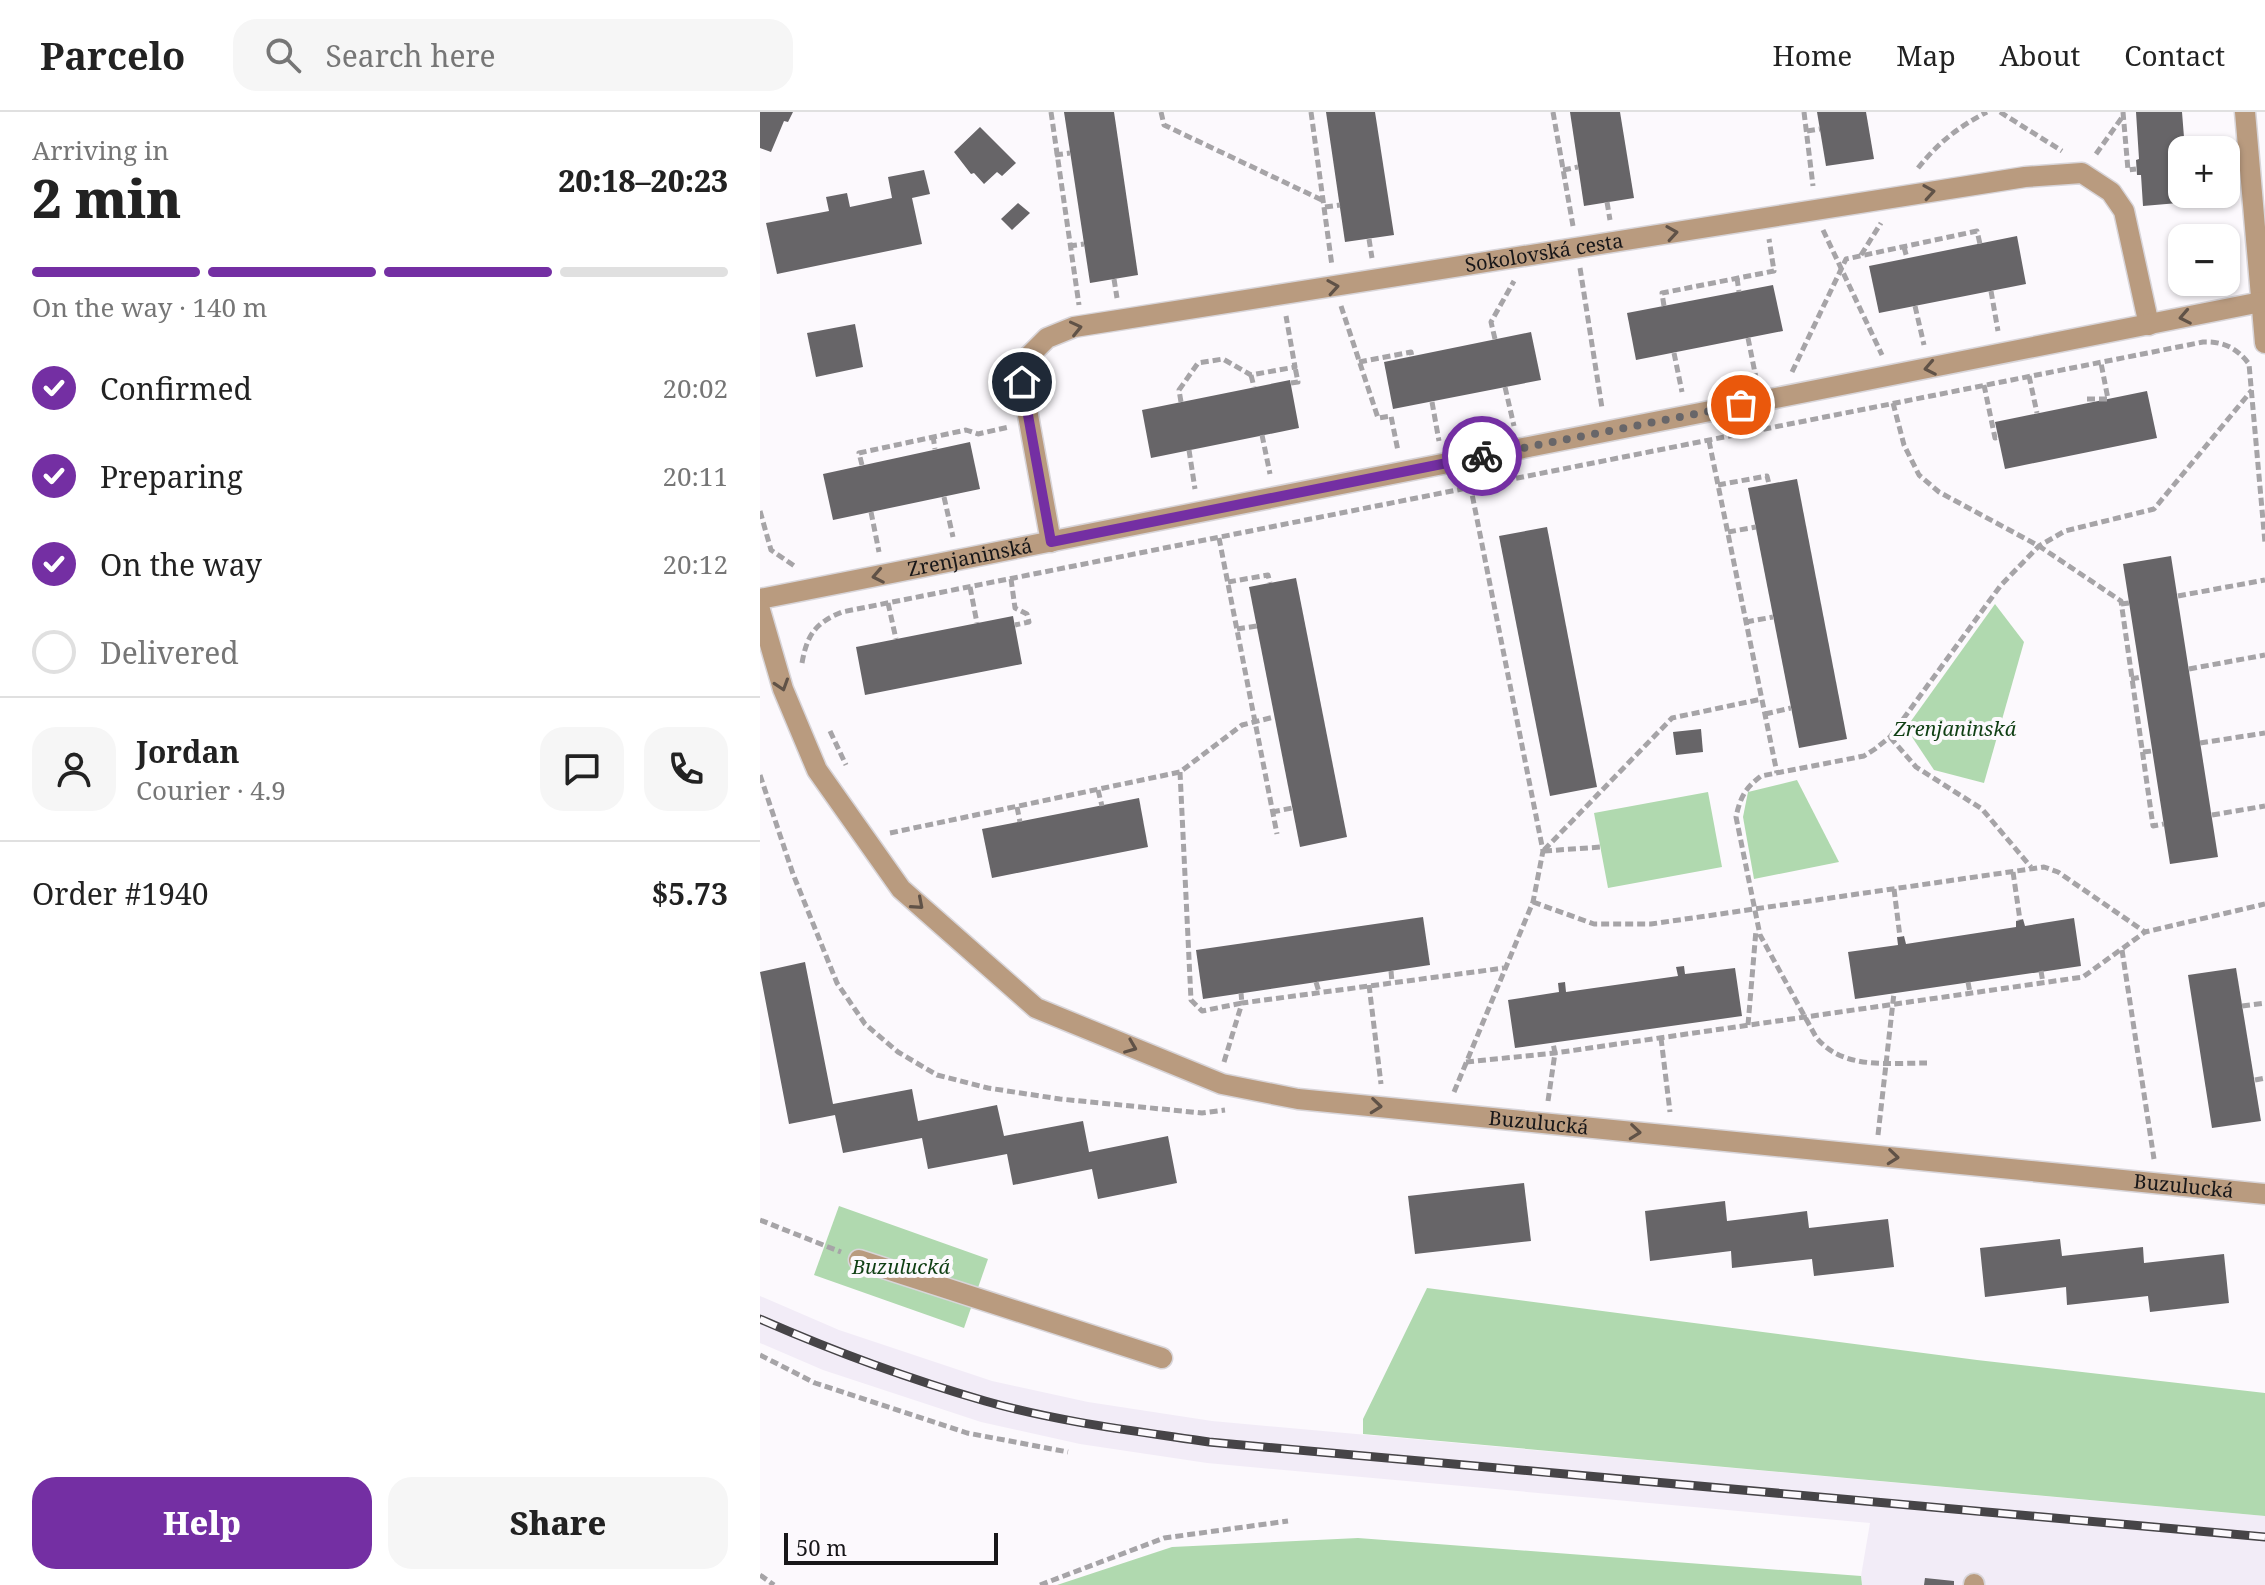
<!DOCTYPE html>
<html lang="en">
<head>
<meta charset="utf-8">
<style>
	:root { --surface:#fff; --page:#f6f6f6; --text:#222; --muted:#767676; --line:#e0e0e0; --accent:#742fa3 }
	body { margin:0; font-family:"Noto Serif",serif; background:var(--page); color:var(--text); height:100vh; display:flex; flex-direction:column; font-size:30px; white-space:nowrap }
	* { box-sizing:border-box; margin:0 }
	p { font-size:26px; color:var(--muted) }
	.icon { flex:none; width:44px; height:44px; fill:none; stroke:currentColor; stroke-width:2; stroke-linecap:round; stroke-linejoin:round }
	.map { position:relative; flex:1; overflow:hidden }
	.drawer { display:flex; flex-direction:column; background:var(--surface); width:760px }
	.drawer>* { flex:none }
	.fabs { position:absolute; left:1408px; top:24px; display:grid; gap:16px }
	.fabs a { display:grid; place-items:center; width:72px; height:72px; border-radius:16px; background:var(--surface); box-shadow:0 2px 6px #0004; font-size:40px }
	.scale { position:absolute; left:24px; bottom:20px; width:214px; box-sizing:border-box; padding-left:8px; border:4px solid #181719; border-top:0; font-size:22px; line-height:28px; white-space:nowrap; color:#181719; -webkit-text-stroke:6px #fcf9fd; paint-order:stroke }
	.pin { position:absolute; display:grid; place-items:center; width:68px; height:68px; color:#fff; margin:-34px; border:4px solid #fff; border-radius:50%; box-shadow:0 2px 8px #0007 }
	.courier { position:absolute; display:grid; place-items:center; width:80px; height:80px; margin:-40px; border:6px solid #742fa3; border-radius:50%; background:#fff; color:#222; box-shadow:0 2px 10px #0007 }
	.headline em { font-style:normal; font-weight:800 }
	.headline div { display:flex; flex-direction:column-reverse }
	.headline { display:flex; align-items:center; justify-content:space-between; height:136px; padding:0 32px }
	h1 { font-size:52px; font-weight:800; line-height:60px }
	.bar { display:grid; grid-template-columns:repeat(4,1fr); gap:12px 8px; align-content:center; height:96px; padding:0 32px }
	.bar i { height:10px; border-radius:6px; background:var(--line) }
	.bar .current { background:var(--accent) }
	.bar p { grid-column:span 4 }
	.line { display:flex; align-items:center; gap:20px; padding:0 32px; border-top:2px solid var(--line) }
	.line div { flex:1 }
	.round { display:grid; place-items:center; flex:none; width:84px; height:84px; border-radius:24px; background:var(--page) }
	ol { padding:0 32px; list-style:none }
	li { display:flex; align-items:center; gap:24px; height:88px }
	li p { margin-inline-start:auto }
	li .icon { padding:8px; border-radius:50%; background:var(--accent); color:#fff; stroke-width:4 }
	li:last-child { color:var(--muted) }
	li i { width:44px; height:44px; border:4px solid var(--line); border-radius:50% }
	.button { display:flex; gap:16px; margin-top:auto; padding:16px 32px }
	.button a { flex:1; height:92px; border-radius:24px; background:var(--accent); color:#fff; font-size:32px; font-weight:800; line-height:92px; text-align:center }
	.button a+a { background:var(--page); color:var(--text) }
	header { display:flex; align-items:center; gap:48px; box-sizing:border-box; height:112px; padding:0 40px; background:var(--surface); border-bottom:2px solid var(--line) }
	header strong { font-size:38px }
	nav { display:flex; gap:44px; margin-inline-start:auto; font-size:28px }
	.search { width:560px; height:72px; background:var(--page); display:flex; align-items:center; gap:20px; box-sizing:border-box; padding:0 28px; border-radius:24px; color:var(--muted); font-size:30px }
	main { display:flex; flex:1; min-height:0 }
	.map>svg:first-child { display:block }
	.built { fill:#f2ecf7 }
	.green { fill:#b0d9af }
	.building { fill:#676568 }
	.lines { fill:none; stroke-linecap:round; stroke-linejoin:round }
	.minor-casing { stroke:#d8d5d9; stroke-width:23 }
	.path { stroke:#a6a4a7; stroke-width:5; stroke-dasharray:8 4; stroke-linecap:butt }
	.minor { stroke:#b99b7f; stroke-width:20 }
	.rail-casing { stroke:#464447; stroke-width:9 }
	.rail { stroke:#fcf9fd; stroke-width:6; stroke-dasharray:18; stroke-linecap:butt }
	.oneway { stroke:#605247 }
	.done { stroke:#686669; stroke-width:8; stroke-dasharray:0 14.4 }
	.route { stroke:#742fa3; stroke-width:10 }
	.labels { text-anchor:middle; stroke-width:8; stroke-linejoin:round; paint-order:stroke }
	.street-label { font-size:20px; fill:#181719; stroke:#fcf9fd }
	.park-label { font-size:20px; font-style:italic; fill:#0f3f13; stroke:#fcf9fd }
</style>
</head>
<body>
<header>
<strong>Parcelo</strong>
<div class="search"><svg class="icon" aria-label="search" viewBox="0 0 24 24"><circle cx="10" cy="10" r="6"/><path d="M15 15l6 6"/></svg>Search here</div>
<nav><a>Home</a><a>Map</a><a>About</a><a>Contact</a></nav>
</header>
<main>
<section class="drawer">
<div class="headline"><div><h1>2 min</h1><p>Arriving in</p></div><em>20:18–20:23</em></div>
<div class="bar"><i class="current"></i><i class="current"></i><i class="current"></i><i></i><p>On the way · 140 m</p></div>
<ol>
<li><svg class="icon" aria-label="check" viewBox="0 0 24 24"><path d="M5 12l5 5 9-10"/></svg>Confirmed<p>20:02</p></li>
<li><svg class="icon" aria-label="check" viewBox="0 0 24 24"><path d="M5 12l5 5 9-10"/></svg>Preparing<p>20:11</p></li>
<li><svg class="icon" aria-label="check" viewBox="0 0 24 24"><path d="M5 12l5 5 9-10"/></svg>On the way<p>20:12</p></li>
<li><i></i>Delivered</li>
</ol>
<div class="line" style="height:144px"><a class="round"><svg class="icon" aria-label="person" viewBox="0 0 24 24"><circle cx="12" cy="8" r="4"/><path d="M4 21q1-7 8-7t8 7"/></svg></a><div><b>Jordan</b><p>Courier · 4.9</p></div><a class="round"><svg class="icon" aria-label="chat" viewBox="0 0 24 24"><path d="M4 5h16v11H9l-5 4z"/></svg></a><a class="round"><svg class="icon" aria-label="phone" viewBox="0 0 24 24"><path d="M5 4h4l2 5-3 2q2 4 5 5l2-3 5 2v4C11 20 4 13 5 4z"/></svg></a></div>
<div class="line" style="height:104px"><div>Order #1940</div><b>$5.73</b></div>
<div class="button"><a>Help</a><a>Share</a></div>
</section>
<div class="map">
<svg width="1505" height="1473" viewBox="0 0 1505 1473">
	<rect width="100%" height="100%" fill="#fcf9fd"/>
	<polygon class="built" points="0,1184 79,1218 232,1269 328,1290 452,1309 1505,1404 1505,1473 1102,1473 1101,1464 1110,1411 447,1351 320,1332 221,1310 63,1258 0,1231"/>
	<g class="green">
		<polygon points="1235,492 1264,530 1224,671 1174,658 1146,616"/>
		<polygon points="1037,668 1079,750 994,767 983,705 988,680"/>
		<polygon points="948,680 962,755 848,776 834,701"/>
		<polygon points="79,1094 228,1147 204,1216 54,1163"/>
		<polygon points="667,1176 1217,1248 1505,1281 1505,1404 603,1322 603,1307"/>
		<polygon points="598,1426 1101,1464 1102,1473 297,1473 412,1435"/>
	</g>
	<g class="building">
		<polygon points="0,0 33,0 28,10 24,9 11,40 0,36"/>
		<polygon points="304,0 354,0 378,163 330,171"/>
		<polygon points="566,0 615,0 634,123 585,130"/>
		<polygon points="810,0 860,0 874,86 824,94"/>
		<polygon points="1057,0 1106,0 1114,47 1066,54"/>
		<polygon points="1376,0 1422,0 1425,38 1422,38 1422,82 1429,82 1430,90 1383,94 1381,63 1377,63 1376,48 1379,47"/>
		<polygon points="220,15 256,51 242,64 237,60 224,72 214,61 211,62 194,40"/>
		<polygon points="164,58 170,82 152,86 162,132 17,162 6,111 69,99 66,85 87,81 90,95 132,86 128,65"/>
		<polygon points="258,91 270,101 252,118 241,107"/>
		<polygon points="1257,124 1266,172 1119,201 1109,154"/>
		<polygon points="1013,173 1023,219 876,248 867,201"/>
		<polygon points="95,212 103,255 56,265 47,221"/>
		<polygon points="771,220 781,268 633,297 624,250"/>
		<polygon points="530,268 539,316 391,346 382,298"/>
		<polygon points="1387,279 1397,326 1245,357 1235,310"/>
		<polygon points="210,330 220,377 73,408 63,362"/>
		<polygon points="1037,367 1087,627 1039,636 988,376"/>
		<polygon points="787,415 837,675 790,684 739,424"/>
		<polygon points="1411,444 1458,745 1410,752 1363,452"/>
		<polygon points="536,466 587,725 540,735 489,475"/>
		<polygon points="253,504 262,552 105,583 96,535"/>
		<polygon points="941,617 943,640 916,643 913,620"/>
		<polygon points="379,686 388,735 232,766 222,717"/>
		<polygon points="663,805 670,853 443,887 436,838"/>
		<polygon points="1314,806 1321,854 1095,887 1088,840 1138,833 1137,825 1140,825 1144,824 1146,832 1256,815 1256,809 1260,808 1263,807 1265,814"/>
		<polygon points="45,850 73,992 152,977 158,1009 237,993 244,1024 323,1009 329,1040 408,1024 417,1071 338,1087 332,1057 253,1073 247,1042 168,1057 162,1026 83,1041 75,1003 29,1012 0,860"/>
		<polygon points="924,854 925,862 975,856 982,904 755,936 748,888 799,880 798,871 805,870 806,880 918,864 916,855"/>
		<polygon points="1476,856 1501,1009 1452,1016 1428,863"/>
		<polygon points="764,1071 771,1129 655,1142 648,1084"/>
		<polygon points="965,1089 967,1109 1047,1099 1049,1116 1128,1107 1134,1155 1054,1164 1052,1147 972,1156 971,1139 890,1149 885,1099"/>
		<polygon points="1300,1127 1302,1144 1383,1135 1384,1151 1464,1142 1469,1191 1390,1200 1388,1184 1307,1193 1306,1175 1225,1185 1220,1136"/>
		<polygon points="1165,1466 1194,1469 1194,1473 1164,1473"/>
	</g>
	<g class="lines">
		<g class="minor-casing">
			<g id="minor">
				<polyline points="1485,0 1505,231"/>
				<path id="s1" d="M291 430 262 270 269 244 287 226 314 215 1265 65 1322 61 1351 80 1364 99 1389 213"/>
				<path id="s2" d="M0 487 1501 190"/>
				<path id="s3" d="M0 498 23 577 57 658 141 777 276 896 462 972 538 987 1505 1082"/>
				<polyline points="99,1148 402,1246"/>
				<polyline points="1214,1473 1214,1472"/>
			</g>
		</g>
		<g class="path">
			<polyline points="291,0 319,193"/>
			<polyline points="401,0 404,13 564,89"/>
			<polyline points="551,0 572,154"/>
			<polyline points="793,0 813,114"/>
			<polyline points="1044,0 1053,74"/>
			<polyline points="1240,0 1302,39"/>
			<polyline points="1363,0 1368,58 1376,57"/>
			<polyline points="1047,19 1060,17"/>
			<polyline points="1336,42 1363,4"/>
			<polyline points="295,43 310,41"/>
			<path d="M1158 56C1178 31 1198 15 1227 0"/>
			<polyline points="803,58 818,55"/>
			<polyline points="847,90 850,108"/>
			<polyline points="565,95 580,93"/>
			<polyline points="1063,118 1122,243"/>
			<polyline points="609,127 612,146"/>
			<polyline points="309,134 324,132"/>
			<polyline points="1144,135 1147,146"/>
			<polyline points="1101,143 1121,111"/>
			<polyline points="820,156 842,296"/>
			<polyline points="977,166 979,180"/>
			<polyline points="354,167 357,186"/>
			<polyline points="1466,168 1474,156"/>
			<polyline points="1231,179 1238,219"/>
			<polyline points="581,194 618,306 631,304 638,339"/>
			<polyline points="904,194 902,181 1014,159 1009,127"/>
			<polyline points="1155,194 1164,233"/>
			<polyline points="988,226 996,266"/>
			<polyline points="735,227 731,210 754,169"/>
			<polyline points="914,241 922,280"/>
			<polyline points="599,250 651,240 652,245"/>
			<polyline points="1032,260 1086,147 1217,119 1220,132"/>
			<polyline points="491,263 494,275"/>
			<polyline points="1269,264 1277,301"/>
			<polyline points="531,271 538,270 535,255"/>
			<polyline points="1224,273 1235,326 1239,325"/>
			<polyline points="745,275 754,314"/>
			<polyline points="1327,287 1348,287 1341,251"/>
			<polyline points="421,290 419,278 438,251 463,247 491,263 535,255 526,204"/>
			<polyline points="672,290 679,329"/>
			<polyline points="1133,291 1144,333 1159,363 1179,380 1279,434 1361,489 1393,714 1404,712"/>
			<polyline points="502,323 510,362"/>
			<polyline points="173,324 175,337"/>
			<polyline points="949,329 1017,661"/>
			<polyline points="429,338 435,377"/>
			<polyline points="102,353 99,341 206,318 218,322 249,315"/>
			<polyline points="958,373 1007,364 1009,372"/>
			<polyline points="184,385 193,425"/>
			<polyline points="0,399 11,438 36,455"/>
			<polyline points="111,400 119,440"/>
			<polyline points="968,420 996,415"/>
			<polyline points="459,426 517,722"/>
			<polyline points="251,467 255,496 267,502 269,510 255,513"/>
			<polyline points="468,470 508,463 510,471"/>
			<polyline points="210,475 217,511"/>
			<polyline points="1418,484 1505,468"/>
			<polyline points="128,491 136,527"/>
			<polyline points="1361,492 1369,491"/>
			<polyline points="986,510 1013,505"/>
			<polyline points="477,517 497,514"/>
			<path d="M42 551C47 523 55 511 82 500L1443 230C1463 229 1477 236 1489 252L1505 431"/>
			<polyline points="1429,557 1505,543"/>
			<polyline points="1371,567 1381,565"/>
			<polyline points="1005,602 1031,596"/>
			<polyline points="70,619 86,653"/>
			<polyline points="1130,625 1156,655 1222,697 1271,755"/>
			<polyline points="1440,631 1505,621"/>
			<polyline points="1383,640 1392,639"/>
			<polyline points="420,660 431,888 442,899 482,891 481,881"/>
			<polyline points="0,663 33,762 77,871 105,912 138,940 177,963 228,976 300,987 442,1001 465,998"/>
			<polyline points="338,678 342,694"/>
			<polyline points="257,695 260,710"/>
			<polyline points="512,700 532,696"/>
			<polyline points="1452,703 1505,694"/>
			<polyline points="130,721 420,660 482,613 514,605"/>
			<polyline points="784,738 912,606 1002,587"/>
			<polyline points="784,739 841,735"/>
			<polyline points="1253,760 1260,808"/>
			<polyline points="1134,777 1140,825"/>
			<polyline points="773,790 834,812 891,812 1284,755 1298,760 1385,820"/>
			<polyline points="1362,838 1394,1047"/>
			<polyline points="631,859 632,870"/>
			<polyline points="1281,859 1283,871"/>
			<polyline points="556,870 559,880"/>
			<polyline points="1208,870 1210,881"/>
			<polyline points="609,873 621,972"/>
			<polyline points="1482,894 1505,891"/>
			<polyline points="988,913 996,818"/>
			<polyline points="901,926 910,1000"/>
			<polyline points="464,950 482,891 744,856"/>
			<polyline points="706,950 795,941 1323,865 1385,820 1505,792"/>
			<path d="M1167 951C1129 951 1082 958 1056 925L1000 823 976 705C980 686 985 676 1001 664L1104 644 1115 637 1130 625 1241 473 1279 434 1305 419 1394 397 1492 278"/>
			<polyline points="1495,968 1505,966"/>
			<polyline points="694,980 773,790 783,739 711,377"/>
			<polyline points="788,989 795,941 793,931"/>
			<polyline points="1118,1023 1134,881"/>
			<polyline points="0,1108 81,1140"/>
			<polyline points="0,1243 55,1271 207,1321 308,1340"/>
			<polyline points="0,1463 14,1473"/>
			<polyline points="280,1473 404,1426 528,1409"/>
		</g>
		<use href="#minor" class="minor"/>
		<g class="rail-casing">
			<path id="rail" d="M0 1207C73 1239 149 1267 225 1289 298 1310 375 1319 449 1330L1505 1425"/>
		</g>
		<use href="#rail" class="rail"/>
	</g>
	<defs><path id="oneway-chevron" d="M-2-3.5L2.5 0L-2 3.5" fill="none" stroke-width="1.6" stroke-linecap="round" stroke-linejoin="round" transform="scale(2)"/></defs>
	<g class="oneway">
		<use href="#oneway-chevron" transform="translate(1169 80) rotate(-9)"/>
		<use href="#oneway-chevron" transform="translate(912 121) rotate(-9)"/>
		<use href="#oneway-chevron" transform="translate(573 175) rotate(-9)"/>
		<use href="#oneway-chevron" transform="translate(1425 205) rotate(169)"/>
		<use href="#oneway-chevron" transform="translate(316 216) rotate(-13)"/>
		<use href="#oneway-chevron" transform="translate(1170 256) rotate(169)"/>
		<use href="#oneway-chevron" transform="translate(118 464) rotate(169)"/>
		<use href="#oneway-chevron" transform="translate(22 573) rotate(72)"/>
		<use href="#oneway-chevron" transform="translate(158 792) rotate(41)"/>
		<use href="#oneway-chevron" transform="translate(371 935) rotate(22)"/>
		<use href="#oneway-chevron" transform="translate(616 994) rotate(6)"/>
		<use href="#oneway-chevron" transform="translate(875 1020) rotate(6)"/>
		<use href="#oneway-chevron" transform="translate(1133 1045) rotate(6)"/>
	</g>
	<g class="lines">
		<polyline class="done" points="722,344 981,293"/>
		<polyline class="route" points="262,270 291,430 722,344"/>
	</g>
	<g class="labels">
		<g class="street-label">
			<text dy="7" stroke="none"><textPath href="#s1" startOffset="720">Sokolovská cesta</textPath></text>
			<text dy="7" stroke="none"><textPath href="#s2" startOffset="214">Zrenjaninská</textPath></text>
			<text dy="7" stroke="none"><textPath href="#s3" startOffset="1016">Buzulucká</textPath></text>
			<text dy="7" stroke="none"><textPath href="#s3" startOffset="1664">Buzulucká</textPath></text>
		</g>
		<g class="park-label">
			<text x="1195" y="624">Zrenjaninská</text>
			<text x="141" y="1162">Buzulucká</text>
		</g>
	</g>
</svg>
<div class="fabs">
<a>+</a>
<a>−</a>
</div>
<div class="scale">50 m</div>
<div class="pin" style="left:981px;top:293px;background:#ea580c"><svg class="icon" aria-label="bag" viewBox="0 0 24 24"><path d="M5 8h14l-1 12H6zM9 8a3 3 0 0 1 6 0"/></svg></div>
<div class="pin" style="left:262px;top:270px;background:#1f2937"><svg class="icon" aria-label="home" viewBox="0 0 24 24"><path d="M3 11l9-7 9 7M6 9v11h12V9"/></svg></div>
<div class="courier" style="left:722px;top:344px"><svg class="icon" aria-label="bike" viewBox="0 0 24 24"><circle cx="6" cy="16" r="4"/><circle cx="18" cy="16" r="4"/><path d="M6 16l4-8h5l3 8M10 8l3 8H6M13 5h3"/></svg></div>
</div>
</main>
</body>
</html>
